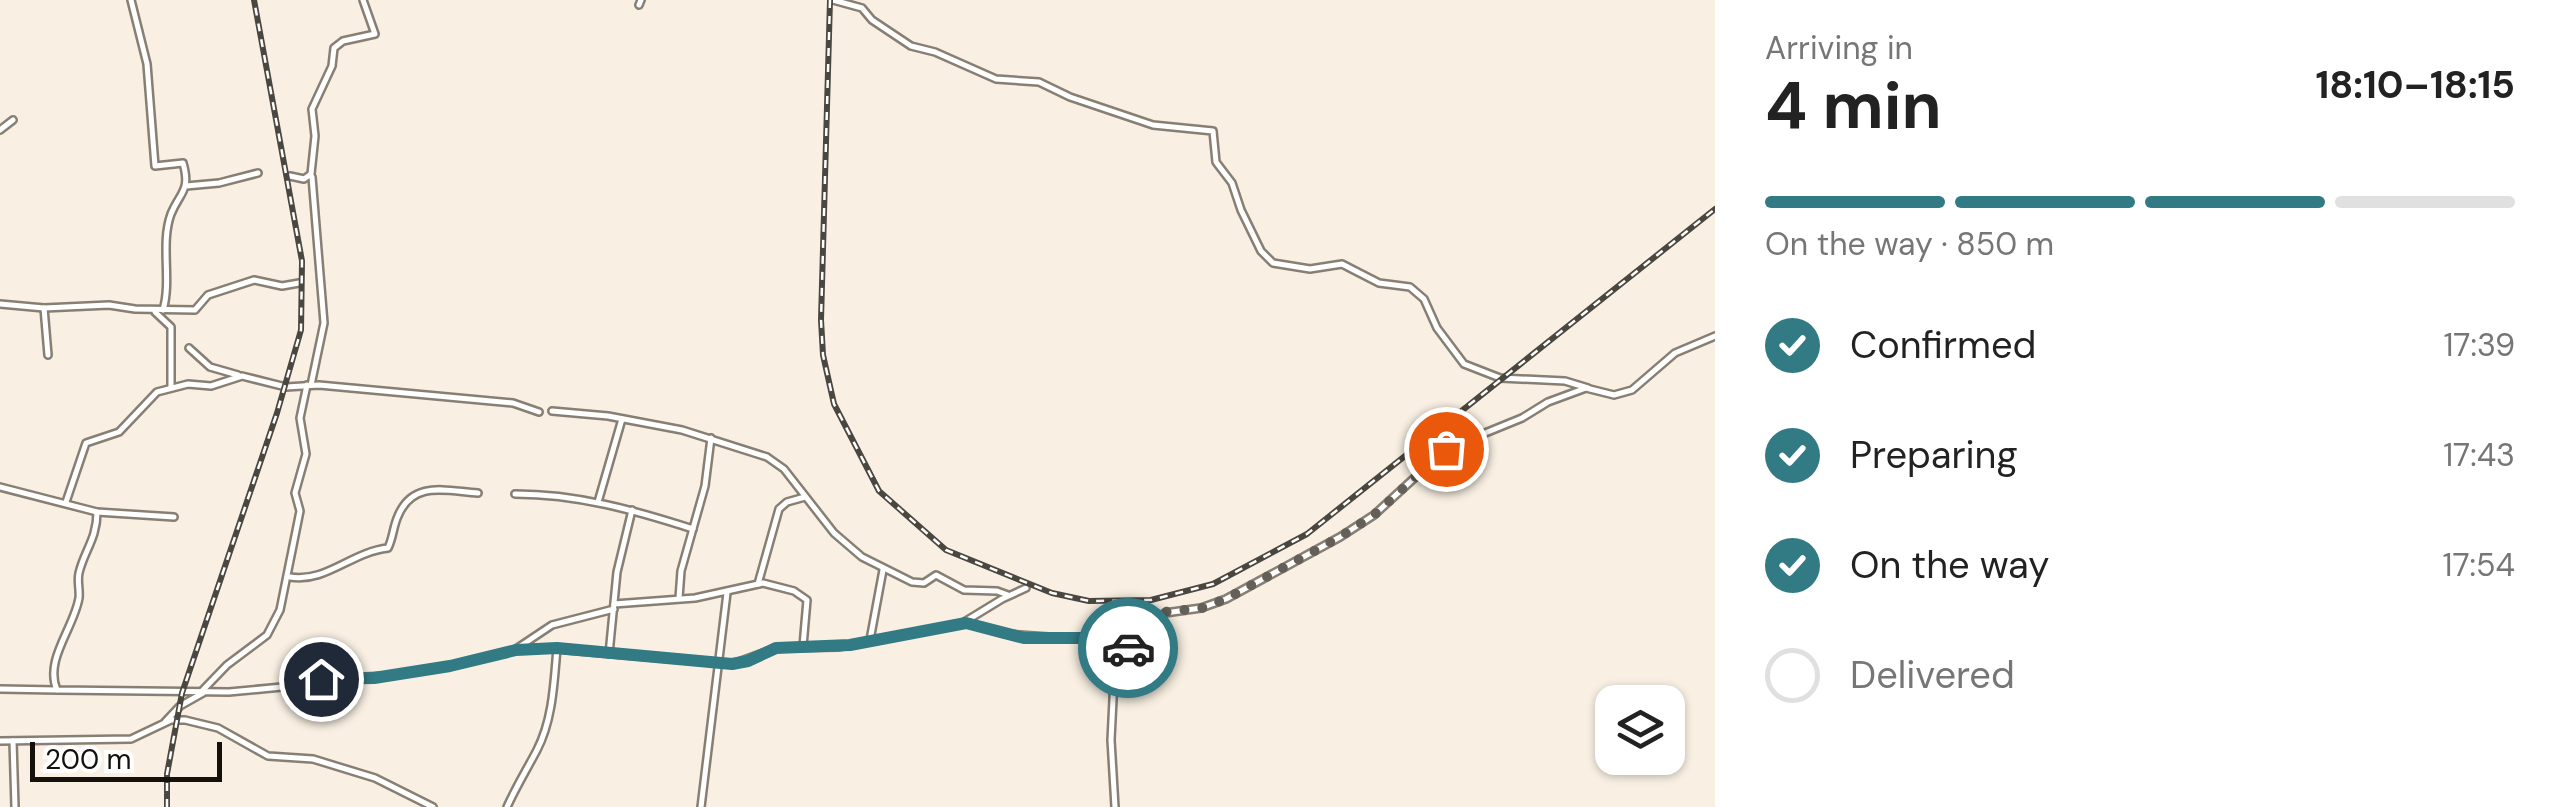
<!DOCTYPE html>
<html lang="en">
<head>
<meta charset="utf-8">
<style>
	:root { --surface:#fff; --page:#f6f6f6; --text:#222; --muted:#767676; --line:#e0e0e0; --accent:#327a84 }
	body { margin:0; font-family:"DM Sans",sans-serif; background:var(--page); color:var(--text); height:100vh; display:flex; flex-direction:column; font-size:38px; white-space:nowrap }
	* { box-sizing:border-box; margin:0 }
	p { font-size:32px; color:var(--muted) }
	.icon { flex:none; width:55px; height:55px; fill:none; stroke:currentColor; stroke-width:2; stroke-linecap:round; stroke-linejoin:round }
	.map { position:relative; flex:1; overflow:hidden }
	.drawer { display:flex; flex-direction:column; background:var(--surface); width:850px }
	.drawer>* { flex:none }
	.tools { position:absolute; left:1595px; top:685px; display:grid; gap:20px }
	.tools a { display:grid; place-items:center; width:90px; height:90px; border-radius:20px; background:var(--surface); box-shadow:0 2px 8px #0004; font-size:50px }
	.scale { position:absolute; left:30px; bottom:25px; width:192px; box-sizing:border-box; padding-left:10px; border:5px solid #14110d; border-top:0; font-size:28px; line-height:35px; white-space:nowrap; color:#14110d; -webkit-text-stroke:8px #fff; paint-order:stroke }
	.pin { position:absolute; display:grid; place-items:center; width:85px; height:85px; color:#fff; margin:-42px; border:5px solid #fff; border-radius:50%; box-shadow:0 2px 10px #0007 }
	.courier { position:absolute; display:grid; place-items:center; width:100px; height:100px; margin:-50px; border:8px solid #327a84; border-radius:50%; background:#fff; color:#222; box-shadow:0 2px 12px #0007 }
	.headline em { font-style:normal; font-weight:700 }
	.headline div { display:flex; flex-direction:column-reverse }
	.headline { display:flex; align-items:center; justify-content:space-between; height:170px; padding:0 50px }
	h1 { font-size:65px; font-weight:700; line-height:75px }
	.bar { display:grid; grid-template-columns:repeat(4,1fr); gap:15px 10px; align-content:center; height:120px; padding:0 50px }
	.bar i { height:12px; border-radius:8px; background:var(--line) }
	.bar .current { background:var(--accent) }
	.bar p { grid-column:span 4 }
	ol { padding:0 50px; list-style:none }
	li { display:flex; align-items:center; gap:30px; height:110px }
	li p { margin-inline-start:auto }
	li .icon { padding:10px; border-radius:50%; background:var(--accent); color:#fff; stroke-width:4 }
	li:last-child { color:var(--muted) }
	li i { width:55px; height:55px; border:5px solid var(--line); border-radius:50% }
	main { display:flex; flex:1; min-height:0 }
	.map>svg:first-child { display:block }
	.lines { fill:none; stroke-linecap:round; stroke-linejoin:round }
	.street-casing { stroke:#877f73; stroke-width:10 }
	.street { stroke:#fff; stroke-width:5 }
	.rail-casing { stroke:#4a4640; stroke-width:6 }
	.rail { stroke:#fff; stroke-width:2.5; stroke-dasharray:8; stroke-linecap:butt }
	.done { stroke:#645f58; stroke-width:10; stroke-dasharray:0 18 }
	.route { stroke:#327a84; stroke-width:12 }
</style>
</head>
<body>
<main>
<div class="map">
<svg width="1715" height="807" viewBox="0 0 1715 807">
	<rect width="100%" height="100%" fill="#f9f0e3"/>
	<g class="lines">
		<g class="street-casing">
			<g id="street">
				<path d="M131 0 147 64 155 166 183 163C191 191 180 192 171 214 160 244 172 280 163 310"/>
				<polyline points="833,0 862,8 872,20 911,46 935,52 996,79 1039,82 1070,97 1153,125 1213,131 1216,162 1232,183 1241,210 1261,251 1273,263 1310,269 1342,264 1379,283 1410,287 1424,299 1437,328 1464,364 1500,378 1565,381 1588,388"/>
				<polyline points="639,5 641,0"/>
				<polyline points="0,130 13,120"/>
				<polyline points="290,176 304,179 311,174 315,136 312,109 332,66 334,48 343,41 375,34 363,0"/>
				<polyline points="186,186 219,183 258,173"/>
				<polyline points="0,304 44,308 109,305 135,309 195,310 208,295 254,280 282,286 299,283"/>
				<polyline points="44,308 48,355"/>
				<polyline points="155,312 171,327 171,387"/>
				<polyline points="189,348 210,367 238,375"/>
				<polyline points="311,385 324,323 312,177"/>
				<polyline points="552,411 608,416 682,430 767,457 784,469 834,533 862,557 912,582 924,583 936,575 964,590 997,591 1008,595"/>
				<polyline points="0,487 97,512 174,517"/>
				<path d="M515 494C577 494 634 510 693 529"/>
				<polyline points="66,502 86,443 119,432 157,392 188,384 211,386 242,376 286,387 319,385 513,403 539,412"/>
				<polyline points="598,502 622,419"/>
				<path d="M97 512C97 539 84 551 79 573 77 582 80 589 79 598 74 628 44 660 57 690L229 692 282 687 321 679 386 676 450 666 516 650 542 648 733 664 776 648 838 647 961 624 1002 599 1026 588"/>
				<path d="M290 577C326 583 351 552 388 548 393 538 393 527 398 516 413 480 446 491 478 493"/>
				<polyline points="758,584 779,509 787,502 805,497"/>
				<polyline points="679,598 681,571 705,486 711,438"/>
				<polyline points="614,604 695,598 763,583 794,591 807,600 803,646"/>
				<polyline points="966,623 1005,634 1093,640 1123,650"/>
				<polyline points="870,640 883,570"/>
				<polyline points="516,649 552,625 614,609"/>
				<polyline points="609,654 617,572 632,510"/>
				<polyline points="0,689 57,690"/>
				<polyline points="202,691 227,665 267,635 280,610 300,511 295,493 306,454 300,418 307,385"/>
				<polyline points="165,722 180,706 203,693"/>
				<polyline points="0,741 131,739 171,720 185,720 218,728 268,756 313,759 375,778 433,807"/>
				<polyline points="13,741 15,807"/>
				<path d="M507 807C516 787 527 769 537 750 553 719 554 682 557 648"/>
				<polyline points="701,807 727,593"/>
				<polyline points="1115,807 1111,740 1115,659 1120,652 1131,646 1142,628 1165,613 1201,608 1226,599 1340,537 1374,515 1446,449 1522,418 1548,402 1586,388 1614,395 1632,390 1675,353 1715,336"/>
			</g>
		</g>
		<use href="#street" class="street"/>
		<g class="rail-casing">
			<g id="rail">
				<polyline points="830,0 821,320 823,355 834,404 879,491 946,550 1052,593 1089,601 1151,600 1213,584 1307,534 1715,209"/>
				<polyline points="167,807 167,774 182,693 277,413 301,330 302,261 254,0"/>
			</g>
		</g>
		<use href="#rail" class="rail"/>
	</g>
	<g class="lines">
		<polyline class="done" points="1128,648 1142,628 1165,612 1202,608 1226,599 1340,537 1374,515 1446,449"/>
		<polyline class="route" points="321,679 374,678 450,666 516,650 557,648 732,664 748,661 776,648 850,645 966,623 1024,638 1083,638 1128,648"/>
	</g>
</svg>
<div class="tools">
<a><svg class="icon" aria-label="layers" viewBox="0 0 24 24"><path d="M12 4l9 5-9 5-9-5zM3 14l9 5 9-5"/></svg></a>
</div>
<div class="scale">200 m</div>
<div class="pin" style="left:1446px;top:449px;background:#ea580c"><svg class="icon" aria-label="bag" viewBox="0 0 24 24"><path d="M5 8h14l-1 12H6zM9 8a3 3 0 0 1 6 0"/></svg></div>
<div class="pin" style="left:321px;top:679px;background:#1f2937"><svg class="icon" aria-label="home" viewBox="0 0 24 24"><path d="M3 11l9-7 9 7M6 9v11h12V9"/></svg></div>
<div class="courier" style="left:1128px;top:648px"><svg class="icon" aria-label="car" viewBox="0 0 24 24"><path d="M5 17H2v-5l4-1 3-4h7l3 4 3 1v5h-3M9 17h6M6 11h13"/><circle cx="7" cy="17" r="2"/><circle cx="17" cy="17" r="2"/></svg></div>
</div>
<section class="drawer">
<div class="headline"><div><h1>4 min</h1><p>Arriving in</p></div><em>18:10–18:15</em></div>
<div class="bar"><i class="current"></i><i class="current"></i><i class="current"></i><i></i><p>On the way · 850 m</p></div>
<ol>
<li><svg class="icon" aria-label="check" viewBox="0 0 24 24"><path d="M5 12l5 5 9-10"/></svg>Confirmed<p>17:39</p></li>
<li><svg class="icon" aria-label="check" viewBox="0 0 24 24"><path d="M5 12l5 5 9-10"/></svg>Preparing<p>17:43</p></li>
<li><svg class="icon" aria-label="check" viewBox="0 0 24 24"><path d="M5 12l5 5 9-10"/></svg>On the way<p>17:54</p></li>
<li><i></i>Delivered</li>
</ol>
</section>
</main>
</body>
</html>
